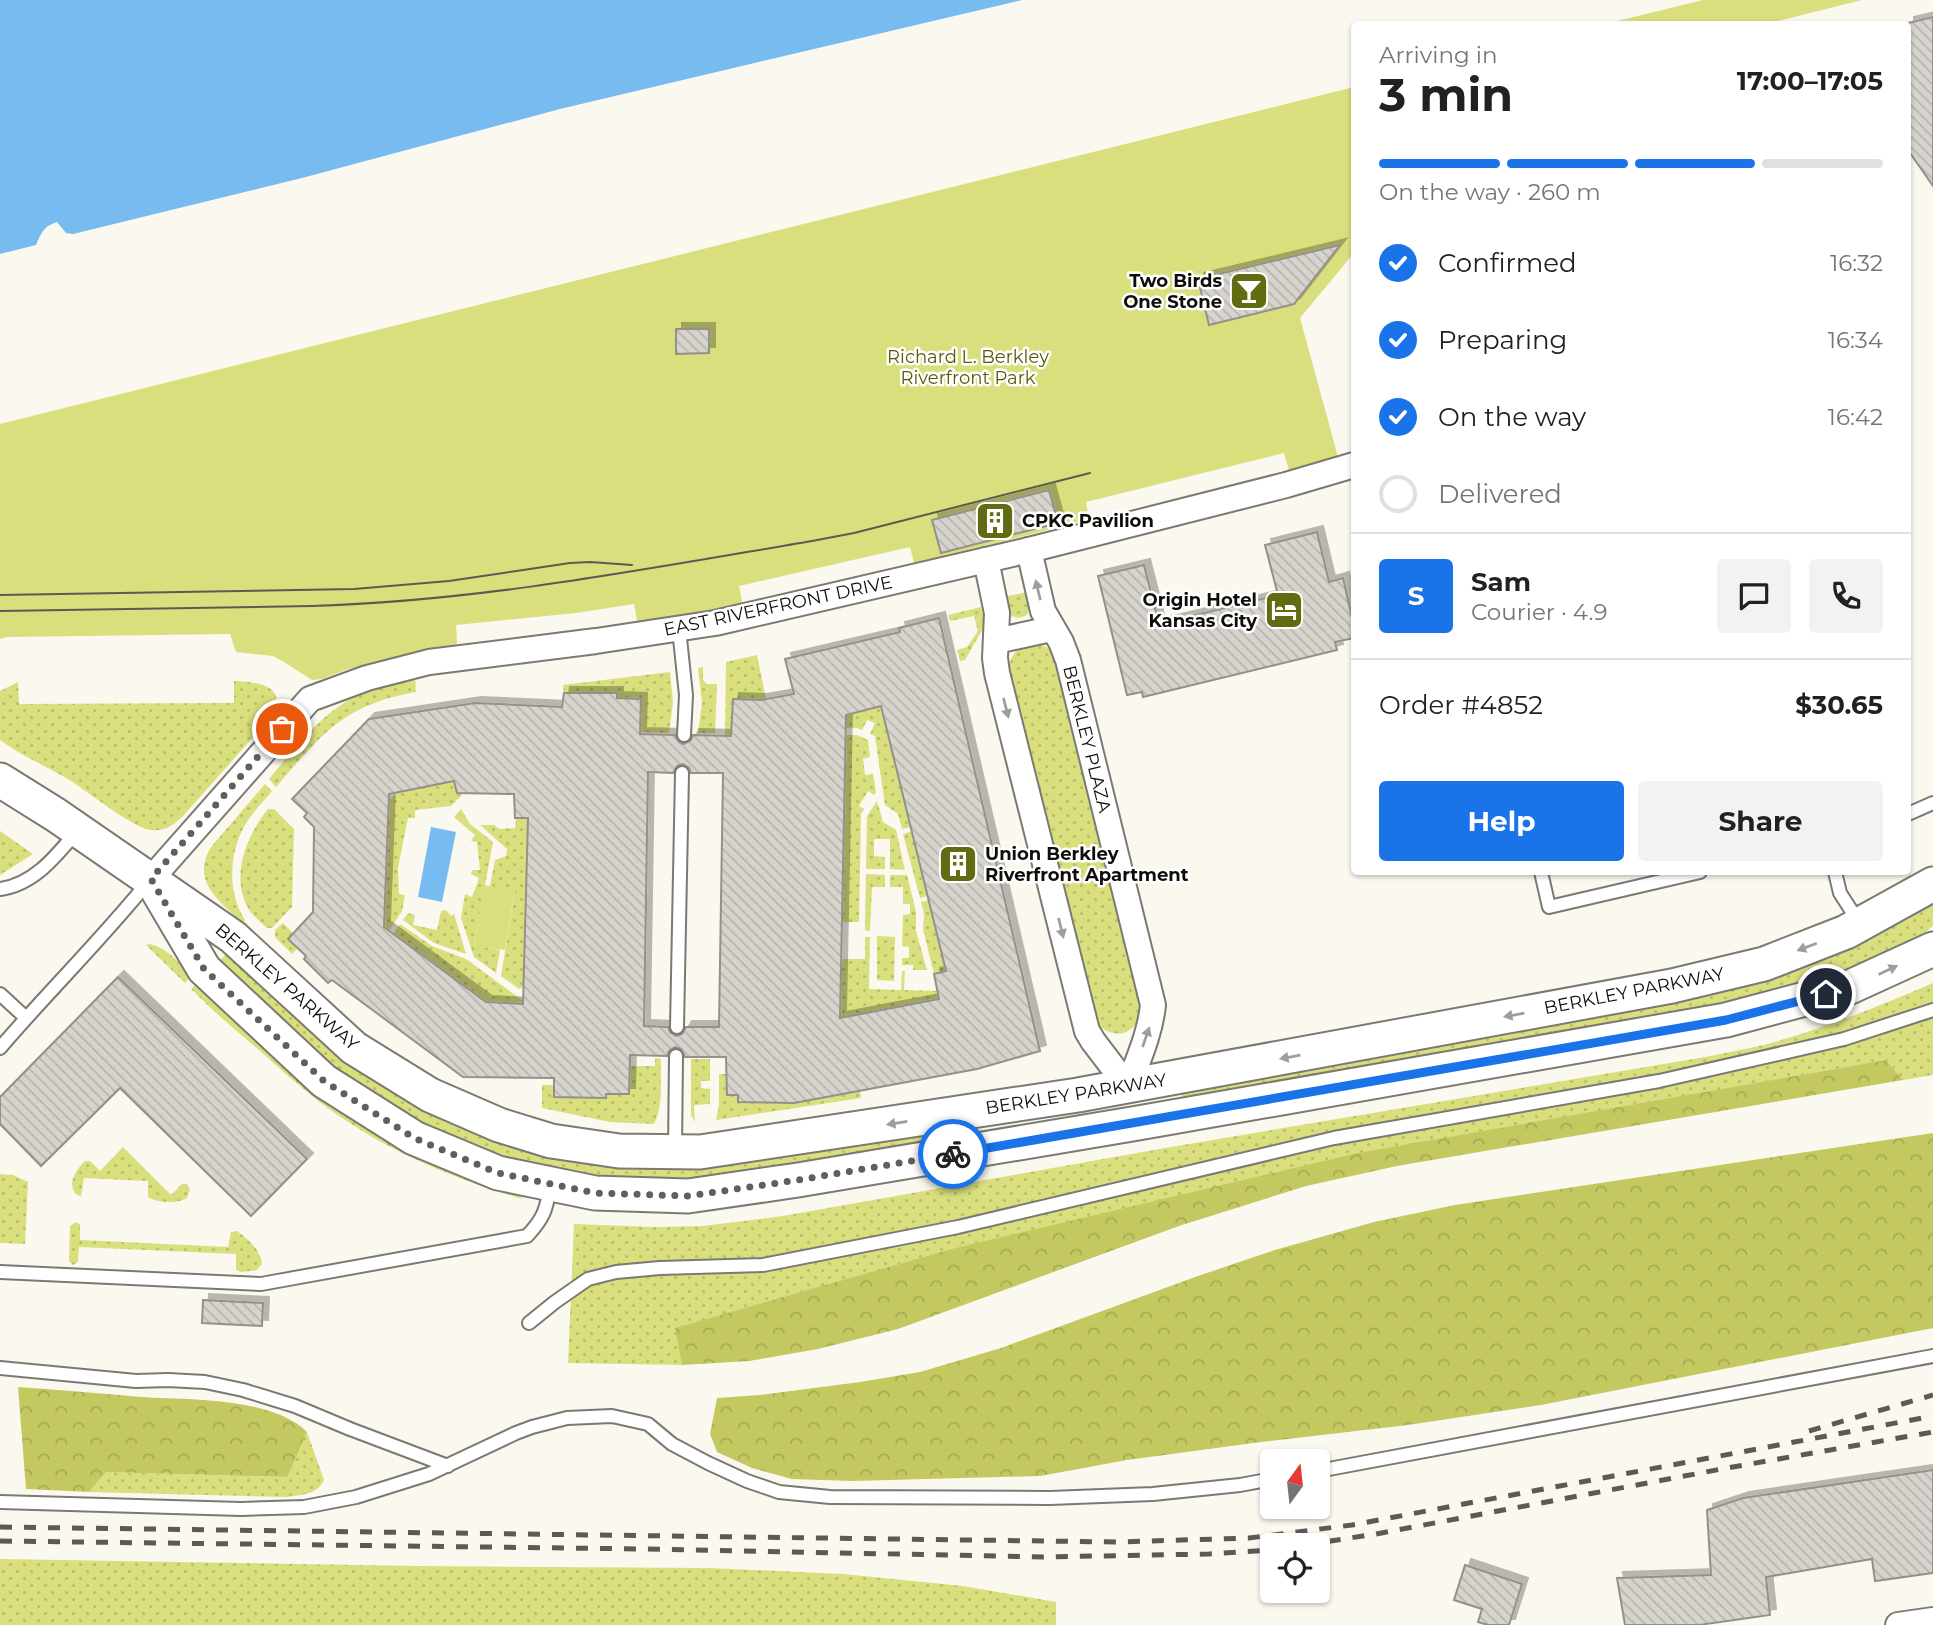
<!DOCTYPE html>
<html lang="en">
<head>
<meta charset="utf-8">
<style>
	:root { --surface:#fff; --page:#f2f2f2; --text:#202124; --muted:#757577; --line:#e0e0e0; --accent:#1a73e8 }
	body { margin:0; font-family:Montserrat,sans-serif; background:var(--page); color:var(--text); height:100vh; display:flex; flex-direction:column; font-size:26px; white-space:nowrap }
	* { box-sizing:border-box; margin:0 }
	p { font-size:23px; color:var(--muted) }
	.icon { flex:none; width:38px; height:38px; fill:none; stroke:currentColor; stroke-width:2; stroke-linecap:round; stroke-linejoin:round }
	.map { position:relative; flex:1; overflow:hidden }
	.details { position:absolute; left:1351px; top:21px; width:560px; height:854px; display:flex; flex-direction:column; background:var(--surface); border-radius:7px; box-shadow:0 2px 5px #0004 }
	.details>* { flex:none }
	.needle { width:46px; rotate:15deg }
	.fabs { position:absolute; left:1260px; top:1449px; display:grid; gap:14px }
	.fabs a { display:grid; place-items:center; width:70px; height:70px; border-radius:7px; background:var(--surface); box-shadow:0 2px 5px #0004; font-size:35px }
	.pin { position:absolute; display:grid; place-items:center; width:60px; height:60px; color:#fff; margin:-30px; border:4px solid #fff; border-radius:50%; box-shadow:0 2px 7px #0007 }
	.courier { position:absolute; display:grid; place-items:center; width:70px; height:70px; margin:-35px; border:5px solid #1a73e8; border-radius:50%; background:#fff; color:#222; box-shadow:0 2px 9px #0007 }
	.headline em { font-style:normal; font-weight:700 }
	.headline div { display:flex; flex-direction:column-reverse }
	.headline { display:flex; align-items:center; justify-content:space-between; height:119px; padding:0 28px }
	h1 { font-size:46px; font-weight:700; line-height:52px }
	.bar { display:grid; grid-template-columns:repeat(4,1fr); gap:10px 7px; align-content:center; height:84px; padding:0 28px }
	.bar i { height:9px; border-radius:5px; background:var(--line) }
	.bar .selected { background:var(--accent) }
	.bar p { grid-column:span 4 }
	.line { display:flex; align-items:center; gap:18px; padding:0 28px; border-top:2px solid var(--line) }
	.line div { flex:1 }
	.round { display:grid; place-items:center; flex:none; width:74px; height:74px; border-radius:7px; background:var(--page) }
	ol { padding:0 28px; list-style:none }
	li { display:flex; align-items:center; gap:21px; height:77px }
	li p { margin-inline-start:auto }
	li .icon { padding:7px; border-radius:50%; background:var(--accent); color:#fff; stroke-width:4 }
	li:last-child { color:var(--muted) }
	li i { width:38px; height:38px; border:4px solid var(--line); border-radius:50% }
	.primary-button { display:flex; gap:14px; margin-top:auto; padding:14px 28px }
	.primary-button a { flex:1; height:80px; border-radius:7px; background:var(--accent); color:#fff; font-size:28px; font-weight:700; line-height:80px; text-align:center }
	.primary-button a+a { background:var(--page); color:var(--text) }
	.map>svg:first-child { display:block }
	.grass { fill:url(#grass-dots) }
	.forest { fill:url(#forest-crowns) }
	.park { fill:#dadf7d }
	.water { fill:#78bbf1 }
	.building { fill:url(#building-back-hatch); stroke:#939189; stroke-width:2; fill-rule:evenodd; filter:url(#shadow) }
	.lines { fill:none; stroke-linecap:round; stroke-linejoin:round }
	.lane-casing { stroke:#7b7972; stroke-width:16 }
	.street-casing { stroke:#7b7972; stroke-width:28 }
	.secondary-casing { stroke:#7b7972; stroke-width:37 }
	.lane { stroke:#fff; stroke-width:12 }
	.street { stroke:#fff; stroke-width:24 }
	.secondary { stroke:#fff; stroke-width:33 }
	.tram { stroke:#5c5a55; stroke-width:2 }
	.rail { stroke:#5c5a55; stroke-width:5; stroke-dasharray:12 12; stroke-linecap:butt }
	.oneway { fill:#9f9e9d }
	.done { stroke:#615f5a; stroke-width:7; stroke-dasharray:0 12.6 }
	.route { stroke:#1a73e8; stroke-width:9 }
	.labels { text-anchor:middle; stroke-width:5; stroke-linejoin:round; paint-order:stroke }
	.poi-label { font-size:18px; font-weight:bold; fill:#0e0d0a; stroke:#fff; text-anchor:end }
	.park-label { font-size:18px; fill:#585b0b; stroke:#fff }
	.street-label { font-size:18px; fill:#0e0d0a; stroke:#fff }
</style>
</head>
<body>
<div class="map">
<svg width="1933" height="1625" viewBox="0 0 1933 1625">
	<defs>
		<pattern id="grass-dots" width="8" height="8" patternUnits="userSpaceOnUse" patternTransform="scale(1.75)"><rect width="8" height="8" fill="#dadf7d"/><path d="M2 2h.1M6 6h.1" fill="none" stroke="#babe6b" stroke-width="1.8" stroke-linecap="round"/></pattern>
		<pattern id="forest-crowns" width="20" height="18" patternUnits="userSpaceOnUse" patternTransform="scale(1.75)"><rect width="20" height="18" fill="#c3c960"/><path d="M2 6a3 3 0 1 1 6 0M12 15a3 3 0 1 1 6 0" fill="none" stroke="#a6ab52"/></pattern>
		<pattern id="building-back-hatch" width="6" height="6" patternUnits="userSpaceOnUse" patternTransform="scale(1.75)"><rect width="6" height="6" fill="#d6d4cc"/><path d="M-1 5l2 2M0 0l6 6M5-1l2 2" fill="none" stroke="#b6b5ae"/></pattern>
		<filter id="shadow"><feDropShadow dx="6" dy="-6" stdDeviation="0" flood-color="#0004"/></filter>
	</defs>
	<rect width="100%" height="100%" fill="#faf8ef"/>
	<g class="grass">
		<polygon points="1027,592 1030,607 1027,615 1019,618 1011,616 1004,597"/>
		<polygon points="981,607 985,621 984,627 965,660 960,661 957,650 967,647 978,631 974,616 950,621 948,615"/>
		<path d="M1038 643 1054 651 1144 1007C1137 1031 1122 1042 1098 1026L1008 669 1011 659 1017 649Z"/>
		<polygon points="757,655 766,699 733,699 731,736 725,736 726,662"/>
		<polygon points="703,667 703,680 707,684 717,684 715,733 698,733 702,703 698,668"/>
		<polygon points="670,672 673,702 669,733 640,732 641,699 617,698 616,693 564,693 563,685"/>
		<path d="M415 678 416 692C343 705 323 733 276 787L269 779C299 743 326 706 372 689 385 684 400 682 415 678Z"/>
		<path d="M234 681C255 682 288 684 273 715L183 816C174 825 164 832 150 830 130 826 90 793 71 781 48 767 22 756 0 740V691L18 682 19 704 234 703Z"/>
		<polygon points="887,705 886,729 911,827 902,829 898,814 885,805 875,736 870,734 875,723 867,720 862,730 857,728 846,728 846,715"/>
		<polygon points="845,735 857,735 868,740 870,757 863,759 865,775 873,774 876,792 874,795 868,791 859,806 864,809 861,814 859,922 842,922"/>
		<polygon points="454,781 462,793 461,796 451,806 415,810 415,818 408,818 398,868 399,894 405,895 402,911 387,934 384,932 389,800 404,786 409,790"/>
		<path d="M265 784 272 791C263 802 252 813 245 825 229 853 227 893 245 920L242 923C220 901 190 882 211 847Z"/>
		<polygon points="877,801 883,822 896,830 905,870 890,869 890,839 874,839 874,856 885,857 885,869 866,869 867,816"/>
		<path d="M268 809H274L294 829 292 907 272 928H267C261 922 252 915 248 908 230 875 247 835 268 809Z"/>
		<polygon points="461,809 470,824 493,842 474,945 500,950 496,973 474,957 461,918 465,894 472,897 479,878 471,874 472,870 480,870 477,842 471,841 475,835 454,817"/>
		<polygon points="516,818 528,818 524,987 519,989 501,976 515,891 490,886 495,860 506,856 507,849 480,825 494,825 500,829 515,828"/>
		<polygon points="0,831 33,854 0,875"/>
		<polygon points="912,831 928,896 920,898 903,834"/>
		<polygon points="866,874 885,875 885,887 872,887 870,931 865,930"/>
		<polygon points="890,875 907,875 916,912 916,931 927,970 913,970 913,965 902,965 902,958 909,958 909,947 902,946 903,915 910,914 910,904 903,904 903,887 890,887"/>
		<polygon points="929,900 946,971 934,974 923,929 924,914 921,902"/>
		<path d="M1933 905V926L1916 940 1834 976 1730 1005 1196 1097 1182 1096 1180 1087 1701 996C1787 976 1856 950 1933 905Z"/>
		<polygon points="446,910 451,916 454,914 466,954 434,943 403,920 408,913 415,915 413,925 437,930 441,911"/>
		<polygon points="283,923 293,933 298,948 292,954 275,937 275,930"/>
		<polygon points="400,924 432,946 466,959 526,1003 520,1008 509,1009 509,1003 486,1002 399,938 391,937"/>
		<polygon points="877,936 895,937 894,981 877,980"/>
		<polygon points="865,937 870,937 869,989 901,990 902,971 905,971 904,990 937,991 939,1003 847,1022 834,1013 841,959 865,959"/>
		<path d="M150 944C168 948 180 964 191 976L185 983 146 945Z"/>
		<path d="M229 951C272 991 314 1033 359 1070 374 1082 392 1092 409 1101 470 1135 535 1156 605 1166L955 1126 956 1134 884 1152 706 1181 604 1179 511 1160 480 1150 393 1110 327 1065 219 961Z"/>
		<path d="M198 982 517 1193 523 1199C450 1178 382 1149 321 1103 299 1086 279 1068 259 1050 236 1031 213 1011 191 989Z"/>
		<path d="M1933 983V1075L1903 1080 1886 1060 1538 1122 951 1249 676 1328 682 1365 568 1363 574 1224 653 1227 703 1226 783 1216 1171 1147 1711 1056C1728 1052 1747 1049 1764 1045 1822 1029 1878 1007 1933 983Z"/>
		<path d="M655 1058 661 1059C660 1079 664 1105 654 1124L610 1122 542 1108V1085H554V1097L606 1098V1094H629L630 1066H655Z"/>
		<polygon points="691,1059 710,1059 710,1081 701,1081 701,1088 710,1089 710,1104 694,1105 695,1122 691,1115"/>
		<polygon points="719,1074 727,1074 727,1095 860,1090 861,1098 716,1120 719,1105"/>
		<path d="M123 1147 171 1195 182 1184H187L190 1189 187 1198C178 1204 157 1203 148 1197V1181L84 1178 81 1196 77 1195C66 1184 76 1170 85 1161H90L100 1171Z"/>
		<polygon points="0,1174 13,1175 28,1182 25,1244 0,1243"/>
		<path d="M76 1222 80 1224V1240L228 1247 231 1232 237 1231C248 1239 261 1250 262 1264L257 1270 241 1272 236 1270V1254L79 1247 78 1262 73 1265 69 1261 70 1226Z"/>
		<path d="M307 1432 324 1480C317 1495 301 1495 286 1497L89 1492 106 1472 286 1477Z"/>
		<polygon points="0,1559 416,1566 710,1568 843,1574 963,1586 1056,1602 1056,1625 0,1625"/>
	</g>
	<g class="forest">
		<polygon points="1886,1060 1903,1080 1397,1166 1306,1186 1179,1226 898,1329 818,1349 749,1361 682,1365 675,1328 951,1249 1358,1153"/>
		<polygon points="1933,1133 1933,1328 1541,1405 1408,1425 1261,1442 1127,1460 1040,1476 852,1481 792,1479 752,1468 717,1452 710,1434 717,1398 760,1395 860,1382 920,1372 1001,1348 1198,1276 1275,1250 1374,1222 1455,1205"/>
		<path d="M18 1387C59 1390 100 1393 141 1397 190 1400 271 1397 307 1432L287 1477 106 1472 89 1492 26 1489Z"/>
	</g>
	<g class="park">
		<polygon points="1703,0 1862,0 1766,24 1605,24"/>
		<polygon points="1354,87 1354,253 1300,318 1338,457 1289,470 1284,453 1086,502 1089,519 919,564 914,563 910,547 739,586 742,602 739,605 641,623 637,620 634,604 576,613 456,625 457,643 454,645 348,669 322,679 312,680 284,662 273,656 236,652 230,634 6,637 0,639 0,424"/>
		<polygon points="484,885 515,890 505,950 474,946"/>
	</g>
	<g class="water">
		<path d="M0 0H1022L560 109 302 178 73 234 66 233 57 222C44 226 41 233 36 245L0 254Z"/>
		<polygon points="431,827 456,832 442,902 418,897"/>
	</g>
	<g class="building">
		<polygon points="1933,17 1933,186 1908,150 1908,23"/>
		<polygon points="1340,245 1294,304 1209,325 1198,279"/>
		<polygon points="676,329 709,329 709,353 676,354"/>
		<polygon points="1049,490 1058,523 941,553 932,520"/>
		<polygon points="1317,532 1329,582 1343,578 1354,626 1354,638 1335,642 1337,650 1143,697 1142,692 1127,695 1098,576 1144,565 1159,624 1278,595 1265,545"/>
		<path d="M939 618 1040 1051 977 1069 794 1103 738 1102V1095H727L726 1057H685L681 1049 675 1047 669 1051 667 1056 630 1055 629 1094H606V1098L554 1097V1078L463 1077 332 980 328 983 304 959 306 956 288 939 313 912 314 827 304 817 307 813 292 799 369 719 475 703 562 707 564 693H617V698L641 699 640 734 675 735 679 742 684 744 691 740 693 735 731 736 733 699 761 700 794 694 785 659 900 632 899 628ZM881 706 946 971 934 974 939 999 840 1018 846 715ZM683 764 689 768 691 773H723L719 1027H686L682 1034 676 1036 670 1032 668 1027 644 1026 648 772 673 773 677 766ZM454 781 457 793 514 794 515 818H528L523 1004 486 1002 384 927 389 794Z"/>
		<polygon points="118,977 307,1159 251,1216 120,1088 41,1166 0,1124 0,1097"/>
		<polygon points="203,1300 263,1303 262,1326 202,1323"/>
		<polygon points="1933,1470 1933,1573 1875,1581 1872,1559 1766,1577 1770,1615 1699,1625 1625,1625 1617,1578 1711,1575 1707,1510 1743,1498"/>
		<polygon points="1465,1565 1522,1584 1509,1625 1488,1625 1478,1622 1482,1609 1454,1600"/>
	</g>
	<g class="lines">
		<g class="lane-casing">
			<g id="lane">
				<polyline points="679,629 686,695 684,735"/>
				<polyline points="1908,814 1933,803"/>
				<polyline points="1541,872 1549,907 1700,872"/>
				<polyline points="1835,872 1840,893 1860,924"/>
				<path d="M0 889C34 885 57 855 78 830"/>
				<polyline points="0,994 26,1018"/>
				<polyline points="677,1027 682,773"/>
				<path d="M0 1048C48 992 101 940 148 882"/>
				<polyline points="675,1151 676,1056"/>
				<path d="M0 1272 261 1284 527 1236C545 1217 546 1209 551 1184"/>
				<polyline points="529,1323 555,1302 588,1279 616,1272 660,1268 763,1265 958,1227 1334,1138 1659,1081 1844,1039 1933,1010"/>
				<polyline points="0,1368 136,1381 168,1380 205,1382 243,1390 295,1406 350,1429 448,1466"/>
				<polyline points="1318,1471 1933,1356"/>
				<polyline points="0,1502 241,1509 304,1507 356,1497 429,1474 516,1433 532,1427 567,1418 612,1416 648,1424 672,1444 708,1463 747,1481 779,1492 830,1497 1050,1498 1153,1494 1240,1485 1272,1479"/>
			</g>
		</g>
		<g class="street-casing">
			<g id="street">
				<path d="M986 560 997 613 995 658 997 673 1087 1031 1093 1041 1128 1087C1138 1060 1150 1034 1153 1005L1068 660 1061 642 1043 611 1029 550"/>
				<polyline points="996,641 1051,629"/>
				<polyline points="151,879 310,699 367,678 429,662 596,641 715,623 1029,550 1286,485 1354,465"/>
				<polyline points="1898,1625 1933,1620"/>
			</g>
		</g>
		<g class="secondary-casing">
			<g id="secondary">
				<polyline points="0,780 56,815 233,937 354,1048 430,1095 499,1125 551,1141 619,1151 700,1152 1078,1095 1672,986 1764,964 1846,932 1933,884"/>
				<polyline points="158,891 204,969 324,1081 414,1138 498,1173 595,1193 688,1196 798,1180 1138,1123 1726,1020 1850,987 1933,949"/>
			</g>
		</g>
		<use href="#lane" class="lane"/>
		<use href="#street" class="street"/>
		<use href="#secondary" class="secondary"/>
		<g class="tram">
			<polyline points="0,595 354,589 449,581 570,563 590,562 632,565"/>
			<path d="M0 611 312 606C480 601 646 569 812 541L854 533 1090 473"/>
		</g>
		<g class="rail">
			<polyline points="1809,1431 1933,1395"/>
			<polyline points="0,1527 1118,1542 1249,1538 1352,1525 1933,1416"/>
			<polyline points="0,1541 646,1549 1043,1557 1209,1554 1272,1550"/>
			<polyline points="1305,1545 1376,1534 1727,1468 1933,1432"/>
		</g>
	</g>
	<defs><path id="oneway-solid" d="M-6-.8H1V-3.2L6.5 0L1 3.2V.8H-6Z" transform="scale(1.75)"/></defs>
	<g class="oneway">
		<use href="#oneway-solid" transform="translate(1038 590) rotate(-103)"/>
		<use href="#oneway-solid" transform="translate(1006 708) rotate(76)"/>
		<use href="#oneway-solid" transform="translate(1061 928) rotate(76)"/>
		<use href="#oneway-solid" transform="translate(1807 947) rotate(159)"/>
		<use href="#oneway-solid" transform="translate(1888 970) rotate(-25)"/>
		<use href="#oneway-solid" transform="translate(1514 1015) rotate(170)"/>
		<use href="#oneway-solid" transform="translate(1146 1037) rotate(-71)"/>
		<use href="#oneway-solid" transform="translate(1290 1057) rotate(170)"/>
		<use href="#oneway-solid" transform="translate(897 1123) rotate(171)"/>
	</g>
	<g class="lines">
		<polyline class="done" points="282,729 151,879 204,969 324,1081 414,1138 498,1173 595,1193 688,1196 798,1180 953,1154"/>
		<polyline class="route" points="953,1154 1726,1020 1826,994"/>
	</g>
	<defs>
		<g id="bar-square" transform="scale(2.0125)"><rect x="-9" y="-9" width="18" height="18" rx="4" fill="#606b12" stroke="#fff"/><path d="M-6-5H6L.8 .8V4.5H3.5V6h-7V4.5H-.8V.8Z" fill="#fff"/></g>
		<g id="building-square" transform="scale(2.0125)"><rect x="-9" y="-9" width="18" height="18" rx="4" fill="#606b12" stroke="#fff"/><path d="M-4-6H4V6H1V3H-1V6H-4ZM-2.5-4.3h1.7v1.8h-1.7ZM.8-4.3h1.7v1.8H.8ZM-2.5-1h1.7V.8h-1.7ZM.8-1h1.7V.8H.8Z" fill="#fff"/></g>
		<g id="hotel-square" transform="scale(2.0125)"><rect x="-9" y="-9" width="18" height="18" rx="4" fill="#606b12" stroke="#fff"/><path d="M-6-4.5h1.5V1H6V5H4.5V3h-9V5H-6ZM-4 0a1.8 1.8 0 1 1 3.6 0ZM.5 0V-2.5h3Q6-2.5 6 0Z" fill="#fff"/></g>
	</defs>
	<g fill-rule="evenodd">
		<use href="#bar-square" x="1249" y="291"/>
		<use href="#building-square" x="995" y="521"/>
		<use href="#hotel-square" x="1284" y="610"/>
		<use href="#building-square" x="958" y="864"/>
	</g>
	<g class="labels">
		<g class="poi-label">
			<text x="1222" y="287">Two Birds<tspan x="1222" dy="21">One Stone</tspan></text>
			<text x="1022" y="527" text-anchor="start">CPKC Pavilion</text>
			<text x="1257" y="606">Origin Hotel<tspan x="1257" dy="21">Kansas City</tspan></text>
			<text x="985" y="860" text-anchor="start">Union Berkley<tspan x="985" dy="21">Riverfront Apartment</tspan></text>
		</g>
		<g class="park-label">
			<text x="968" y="363">Richard L. Berkley<tspan x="968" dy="21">Riverfront Park</tspan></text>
		</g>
		<g class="street-label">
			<text transform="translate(778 606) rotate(-12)" y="6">EAST RIVERFRONT DRIVE</text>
			<text transform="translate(1087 739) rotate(76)" y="6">BERKLEY PLAZA</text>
			<text transform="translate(287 987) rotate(41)" y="6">BERKLEY PARKWAY</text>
			<text transform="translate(1634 991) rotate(-11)" y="6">BERKLEY PARKWAY</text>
			<text transform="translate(1076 1094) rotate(-9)" y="6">BERKLEY PARKWAY</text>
		</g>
	</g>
</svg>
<div class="fabs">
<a><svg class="needle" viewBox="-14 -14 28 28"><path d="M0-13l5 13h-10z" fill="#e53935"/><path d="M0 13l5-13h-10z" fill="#757577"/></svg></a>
<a><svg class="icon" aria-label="locate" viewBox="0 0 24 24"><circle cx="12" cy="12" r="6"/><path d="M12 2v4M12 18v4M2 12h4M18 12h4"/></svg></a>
</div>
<div class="pin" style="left:282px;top:729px;background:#ea580c"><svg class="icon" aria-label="bag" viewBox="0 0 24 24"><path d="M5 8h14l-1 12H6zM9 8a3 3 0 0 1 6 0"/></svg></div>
<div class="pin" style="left:1826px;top:994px;background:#1f2937"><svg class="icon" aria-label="home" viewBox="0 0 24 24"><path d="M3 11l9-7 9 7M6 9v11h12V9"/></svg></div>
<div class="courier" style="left:953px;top:1154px"><svg class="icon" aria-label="bike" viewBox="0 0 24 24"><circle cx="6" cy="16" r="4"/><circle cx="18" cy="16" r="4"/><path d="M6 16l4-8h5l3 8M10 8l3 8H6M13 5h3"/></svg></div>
<section class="details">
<div class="headline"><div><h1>3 min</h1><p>Arriving in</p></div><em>17:00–17:05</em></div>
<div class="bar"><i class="selected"></i><i class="selected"></i><i class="selected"></i><i></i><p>On the way · 260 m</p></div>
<ol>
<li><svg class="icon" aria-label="check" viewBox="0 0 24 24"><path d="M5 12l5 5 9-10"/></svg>Confirmed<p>16:32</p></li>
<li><svg class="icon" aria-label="check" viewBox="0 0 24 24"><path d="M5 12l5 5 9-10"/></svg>Preparing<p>16:34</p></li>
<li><svg class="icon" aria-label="check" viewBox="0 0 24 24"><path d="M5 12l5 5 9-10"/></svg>On the way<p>16:42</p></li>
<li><i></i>Delivered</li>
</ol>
<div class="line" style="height:126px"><b class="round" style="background:var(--accent);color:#fff">S</b><div><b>Sam</b><p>Courier · 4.9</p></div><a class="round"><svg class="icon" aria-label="chat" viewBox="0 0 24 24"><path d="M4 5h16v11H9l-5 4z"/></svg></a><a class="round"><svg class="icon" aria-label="phone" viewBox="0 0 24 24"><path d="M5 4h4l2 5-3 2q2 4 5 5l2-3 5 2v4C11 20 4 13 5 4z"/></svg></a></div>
<div class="line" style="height:91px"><div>Order #4852</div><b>$30.65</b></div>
<div class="primary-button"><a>Help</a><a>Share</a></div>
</section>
</div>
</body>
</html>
